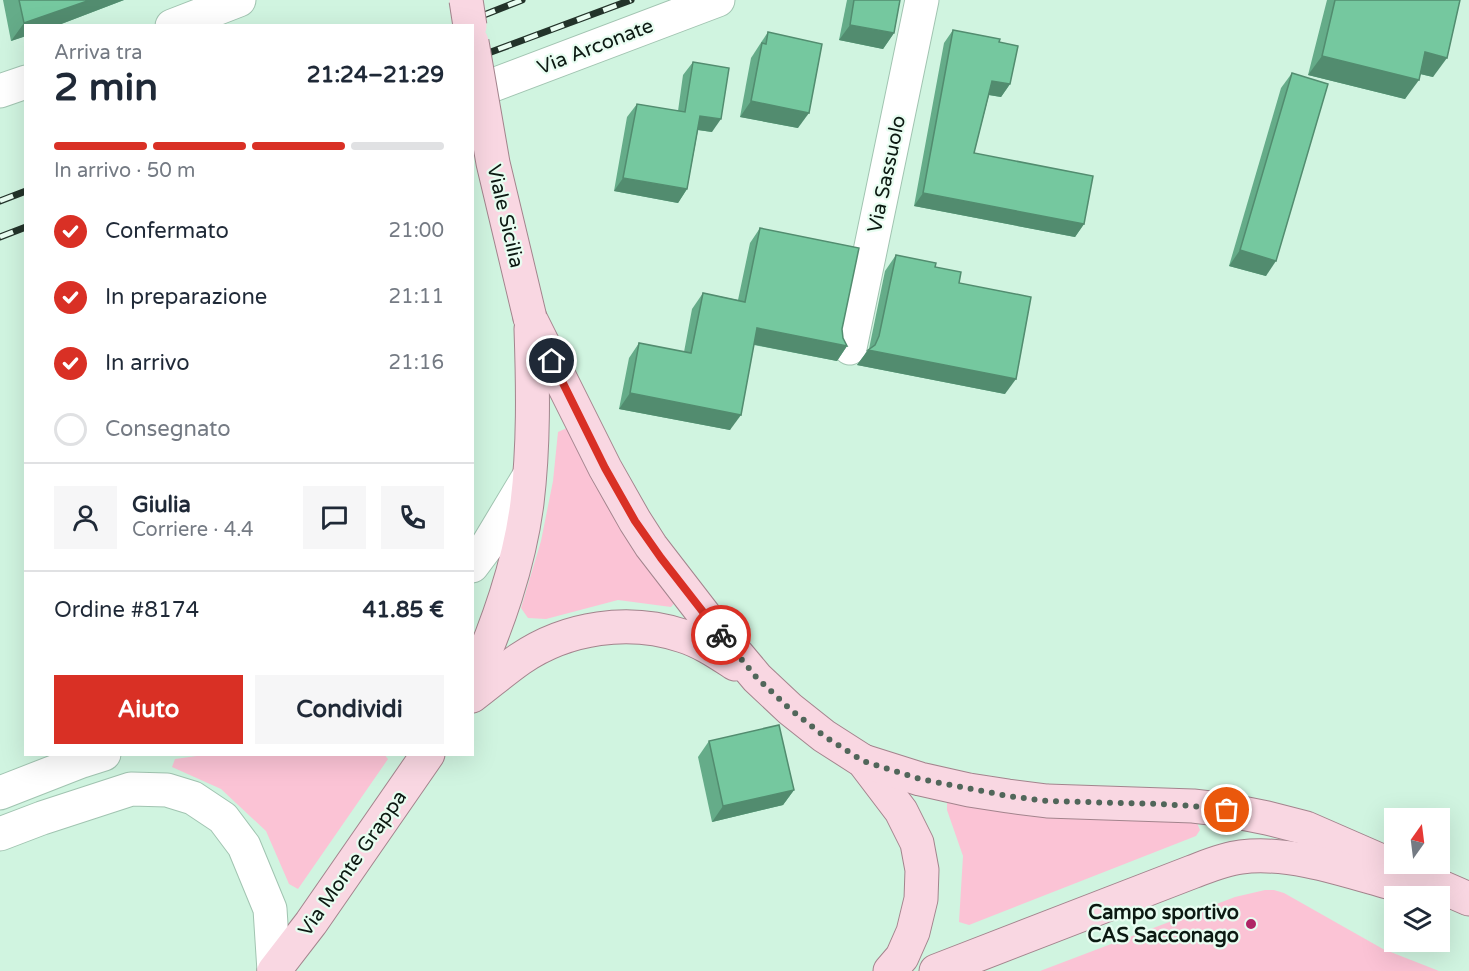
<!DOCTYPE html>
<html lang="it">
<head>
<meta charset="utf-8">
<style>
	:root { --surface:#fff; --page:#f6f6f7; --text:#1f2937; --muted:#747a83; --line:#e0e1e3; --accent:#d93025 }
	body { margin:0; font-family:"Varela Round",sans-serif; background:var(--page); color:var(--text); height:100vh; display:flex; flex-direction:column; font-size:22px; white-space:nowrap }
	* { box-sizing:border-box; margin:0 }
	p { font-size:20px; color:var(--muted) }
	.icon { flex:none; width:33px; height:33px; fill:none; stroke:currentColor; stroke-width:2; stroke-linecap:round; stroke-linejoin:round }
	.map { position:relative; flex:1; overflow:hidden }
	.sheet { position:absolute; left:24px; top:24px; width:450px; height:732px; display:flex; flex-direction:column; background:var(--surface); border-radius:0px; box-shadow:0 6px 24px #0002 }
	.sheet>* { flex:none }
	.needle { width:39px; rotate:14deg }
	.fabs { position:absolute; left:1384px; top:808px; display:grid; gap:12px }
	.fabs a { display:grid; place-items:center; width:66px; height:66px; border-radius:0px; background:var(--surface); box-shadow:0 6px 24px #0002; font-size:30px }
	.pin { position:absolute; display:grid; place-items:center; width:51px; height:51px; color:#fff; margin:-26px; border:3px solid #fff; border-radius:50%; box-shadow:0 2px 6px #0007 }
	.courier { position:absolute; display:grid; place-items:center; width:60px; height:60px; margin:-30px; border:4px solid #d93025; border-radius:50%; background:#fff; color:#222; box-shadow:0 2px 8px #0007 }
	.summary em { font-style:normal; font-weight:700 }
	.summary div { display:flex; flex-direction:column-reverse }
	.summary { display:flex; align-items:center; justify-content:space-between; height:102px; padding:0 30px }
	h1 { font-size:39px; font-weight:700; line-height:45px }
	.bar { display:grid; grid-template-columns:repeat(4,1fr); gap:9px 6px; align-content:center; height:72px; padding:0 30px }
	.bar i { height:8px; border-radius:4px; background:var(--line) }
	.bar .on { background:var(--accent) }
	.bar p { grid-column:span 4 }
	.line { display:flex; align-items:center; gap:15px; padding:0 30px; border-top:2px solid var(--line) }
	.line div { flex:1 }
	.round { display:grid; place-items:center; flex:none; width:63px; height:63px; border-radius:0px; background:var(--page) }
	ol { padding:0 30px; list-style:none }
	li { display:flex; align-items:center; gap:18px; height:66px }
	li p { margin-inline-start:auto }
	li .icon { padding:6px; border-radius:50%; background:var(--accent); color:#fff; stroke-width:4 }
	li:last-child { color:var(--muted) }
	li i { width:33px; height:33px; border:3px solid var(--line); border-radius:50% }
	.cta { display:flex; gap:12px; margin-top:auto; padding:12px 30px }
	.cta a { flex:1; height:69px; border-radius:0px; background:var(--accent); color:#fff; font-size:24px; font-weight:700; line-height:69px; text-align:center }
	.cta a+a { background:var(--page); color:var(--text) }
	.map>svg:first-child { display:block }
	.green { fill:#fbc3d5 }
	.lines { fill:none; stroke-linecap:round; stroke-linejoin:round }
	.minor-casing { stroke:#a1c4b1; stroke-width:35 }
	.major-casing { stroke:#a3848d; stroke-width:35 }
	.minor { stroke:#fff; stroke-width:33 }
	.major { stroke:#f9d7e2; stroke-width:33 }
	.rail-casing { stroke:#23332a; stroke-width:7 }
	.rail { stroke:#e8fdf1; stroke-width:4.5; stroke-dasharray:14; stroke-linecap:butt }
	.major-bridge-casing { stroke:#a3848d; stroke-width:35; stroke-linecap:butt }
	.major-bridge { stroke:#f9d7e2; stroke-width:33 }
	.wall { fill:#65ac89 }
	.shaded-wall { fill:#528c6f }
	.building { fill:#75c89f; stroke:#528c6f; stroke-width:1.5 }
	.done { stroke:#51665a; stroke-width:6; stroke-dasharray:0 10.8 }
	.route { stroke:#d93025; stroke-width:8 }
	.poi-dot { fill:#af2565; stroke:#e8fdf1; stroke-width:2 }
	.labels { text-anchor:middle; stroke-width:4.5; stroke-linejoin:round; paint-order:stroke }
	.street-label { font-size:20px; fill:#0c1912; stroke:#e8fdf1 }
	.poi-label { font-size:20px; font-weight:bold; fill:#0c1912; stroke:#e8fdf1; text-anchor:end }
</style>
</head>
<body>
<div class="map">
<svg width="1469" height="971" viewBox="0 0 1469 971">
	<rect width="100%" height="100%" fill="#d0f4e0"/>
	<g class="green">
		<polygon points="569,427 679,598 671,607 618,600 546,619 528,618 521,608 541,541 553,481 558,432"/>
		<polygon points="211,754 384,754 388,759 298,889 289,884 266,831 221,789 172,767 175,759"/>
		<polygon points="954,801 1189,820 1197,823 1200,830 1196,836 969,925 959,922 963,856 947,810 947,803"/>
		<polygon points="1265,890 1274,890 1284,893 1383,949 1439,971 1040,971 1235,897"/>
	</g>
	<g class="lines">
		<g class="minor-casing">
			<g id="minor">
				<polyline points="172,26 239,0"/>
				<polyline points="0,91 26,82"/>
				<polyline points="472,93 718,0"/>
				<polyline points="850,348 922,0"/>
				<polyline points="472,566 487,546 529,476"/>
				<polyline points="0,793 82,761 104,754"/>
				<polyline points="0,834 42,818 131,789 167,790 193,798 223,818 244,846 270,909 274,971"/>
			</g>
		</g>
		<g class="major-casing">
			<g id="major">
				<polyline points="530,318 605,468 635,521 651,546 705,616 757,678 790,709 824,736 863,761 901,811 917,843 922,870 921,899 913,932 902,957 890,971"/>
				<path d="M472 684C497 626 519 566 527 503 534 446 533 387 531 329"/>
				<path d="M472 696C488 684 503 671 520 659 567 627 629 618 683 636 702 642 718 653 735 664"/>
				<polyline points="863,761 920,779 969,790 1008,796 1047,801 1193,806 1227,810 1267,818 1306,828 1469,899"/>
				<polyline points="274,971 311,923 428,754"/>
				<path d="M936 971 1192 872C1208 866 1224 859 1241 857 1289 851 1342 869 1387 882"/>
			</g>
		</g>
		<use href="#minor" class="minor"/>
		<use href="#major" class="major"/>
		<g class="rail-casing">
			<g id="rail">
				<polyline points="456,26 522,0"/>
				<polyline points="472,59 631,0"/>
				<polyline points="0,201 26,191"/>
				<polyline points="0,237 26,227"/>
			</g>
		</g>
		<use href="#rail" class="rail"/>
		<g class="major-bridge-casing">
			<g id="major-bridge">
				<polyline points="466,0 470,26"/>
				<polyline points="472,42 493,163 530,318"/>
			</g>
		</g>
		<use href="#major-bridge" class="major-bridge"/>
	</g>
	<g class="wall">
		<polygon points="3,0 124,0 56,26 26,26 26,36 11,41"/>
		<polygon points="847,0 900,0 894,33 883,49 839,40"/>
		<polygon points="1327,0 1460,0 1433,77 1420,74 1405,99 1308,75"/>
		<polygon points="953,30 1010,84 1001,97 989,95 974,153 1084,224 1075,237 914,206 944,43"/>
		<polygon points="768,32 798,128 740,117 751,58"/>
		<polygon points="693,62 712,132 698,130 687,189 678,203 614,191 627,117 637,104 678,111 683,75"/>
		<polygon points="1292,73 1266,276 1229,266 1281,88"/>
		<polygon points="760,228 842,329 843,338 847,346 837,361 754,345 730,430 619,409 629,358 639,343 684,352 692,309 703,293 738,300 750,243"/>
		<polygon points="896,255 935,267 959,283 1005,394 857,365 869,349 885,271"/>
		<polygon points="709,741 794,790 783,805 712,822 698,757"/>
	</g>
	<g class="shaded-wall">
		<polygon points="90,0 124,0 56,26 26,26 26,36 11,41 24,23"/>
		<polygon points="850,25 894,33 883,49 839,40"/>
		<polygon points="1425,52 1447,58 1433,77 1412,72"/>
		<polygon points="1322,56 1419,80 1405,99 1308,75"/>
		<polygon points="992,81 1010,84 1001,97 983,94"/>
		<polygon points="751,101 809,113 798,128 740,117"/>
		<polygon points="700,116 721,119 712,132 691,129"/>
		<polygon points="623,178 687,189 678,203 614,191"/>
		<polygon points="923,193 1084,224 1075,237 914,206"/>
		<polygon points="1240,250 1276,261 1266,276 1229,266"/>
		<polygon points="757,328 847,346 837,361 746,343"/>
		<polygon points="868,350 1016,379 1005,394 857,365"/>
		<polygon points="630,393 741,415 730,430 619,409"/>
		<polygon points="794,790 783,805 712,822 723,806"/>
	</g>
	<g class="building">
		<polygon points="19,0 90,0 24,23"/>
		<polygon points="854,0 900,0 894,33 850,25"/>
		<polygon points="1335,0 1460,0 1447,58 1425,52 1419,80 1322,56"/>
		<polygon points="953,30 1000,39 999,42 1018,46 1010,84 992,81 974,153 1093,176 1084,224 923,193"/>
		<polygon points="768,32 822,44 809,113 751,101 762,43 766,44"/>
		<polygon points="693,62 729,68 721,119 700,116 687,189 623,178 637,104 685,112"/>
		<polygon points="1292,73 1328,84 1276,261 1240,250"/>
		<polygon points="760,228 859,248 842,329 843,338 847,346 757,328 741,415 630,393 639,343 691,353 703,293 745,302"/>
		<polygon points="896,255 936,263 935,267 961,272 959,283 1031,297 1016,379 868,350 875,345 879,336"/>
		<polygon points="779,725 794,790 723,806 709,741"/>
	</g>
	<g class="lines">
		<polyline class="done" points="721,635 757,678 790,709 824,736 863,761 920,779 1008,796 1047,801 1160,804 1193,806 1227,810"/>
		<polyline class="route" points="552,361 605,468 635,521 661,558 721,635"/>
	</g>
	<circle class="poi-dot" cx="1251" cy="924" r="6"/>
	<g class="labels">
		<g class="street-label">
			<text transform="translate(595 46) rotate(-21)" y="7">Via Arconate</text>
			<text transform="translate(886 174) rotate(-78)" y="7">Via Sassuolo</text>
			<text transform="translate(506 216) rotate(77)" y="7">Viale Sicilia</text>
			<text transform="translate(352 863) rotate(-55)" y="7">Via Monte Grappa</text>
		</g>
		<g class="poi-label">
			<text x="1239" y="919">Campo sportivo<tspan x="1239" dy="23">CAS Sacconago</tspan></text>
		</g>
	</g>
</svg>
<div class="fabs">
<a><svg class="needle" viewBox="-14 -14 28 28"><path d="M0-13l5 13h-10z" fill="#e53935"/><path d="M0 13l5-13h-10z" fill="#747a83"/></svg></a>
<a><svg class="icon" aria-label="layers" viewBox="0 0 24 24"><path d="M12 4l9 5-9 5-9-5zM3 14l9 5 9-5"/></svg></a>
</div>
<div class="pin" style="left:1227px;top:810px;background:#ea580c"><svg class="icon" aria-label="bag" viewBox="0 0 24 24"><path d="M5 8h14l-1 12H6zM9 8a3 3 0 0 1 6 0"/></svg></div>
<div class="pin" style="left:552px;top:361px;background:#1f2937"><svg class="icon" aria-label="home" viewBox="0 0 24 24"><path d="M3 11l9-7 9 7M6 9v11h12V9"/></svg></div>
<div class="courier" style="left:721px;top:635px"><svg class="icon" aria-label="bike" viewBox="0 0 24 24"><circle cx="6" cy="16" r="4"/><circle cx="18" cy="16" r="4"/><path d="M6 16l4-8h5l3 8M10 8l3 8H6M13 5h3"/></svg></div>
<section class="sheet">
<div class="summary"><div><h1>2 min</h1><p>Arriva tra</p></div><em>21:24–21:29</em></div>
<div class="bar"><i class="on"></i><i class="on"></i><i class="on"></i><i></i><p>In arrivo · 50 m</p></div>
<ol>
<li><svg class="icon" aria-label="check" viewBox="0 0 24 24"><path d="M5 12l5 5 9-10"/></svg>Confermato<p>21:00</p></li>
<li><svg class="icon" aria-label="check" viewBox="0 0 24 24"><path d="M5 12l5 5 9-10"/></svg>In preparazione<p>21:11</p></li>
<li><svg class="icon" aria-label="check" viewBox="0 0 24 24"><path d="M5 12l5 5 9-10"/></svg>In arrivo<p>21:16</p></li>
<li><i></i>Consegnato</li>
</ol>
<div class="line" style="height:108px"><a class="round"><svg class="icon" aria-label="person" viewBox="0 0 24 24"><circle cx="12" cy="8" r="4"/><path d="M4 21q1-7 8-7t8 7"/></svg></a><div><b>Giulia</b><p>Corriere · 4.4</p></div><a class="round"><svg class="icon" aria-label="chat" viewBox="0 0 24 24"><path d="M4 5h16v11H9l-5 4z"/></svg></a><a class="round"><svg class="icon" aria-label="phone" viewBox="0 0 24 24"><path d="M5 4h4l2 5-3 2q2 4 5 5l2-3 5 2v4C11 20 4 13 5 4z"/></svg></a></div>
<div class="line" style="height:78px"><div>Ordine #8174</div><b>41.85 €</b></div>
<div class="cta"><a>Aiuto</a><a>Condividi</a></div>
</section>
</div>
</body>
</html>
